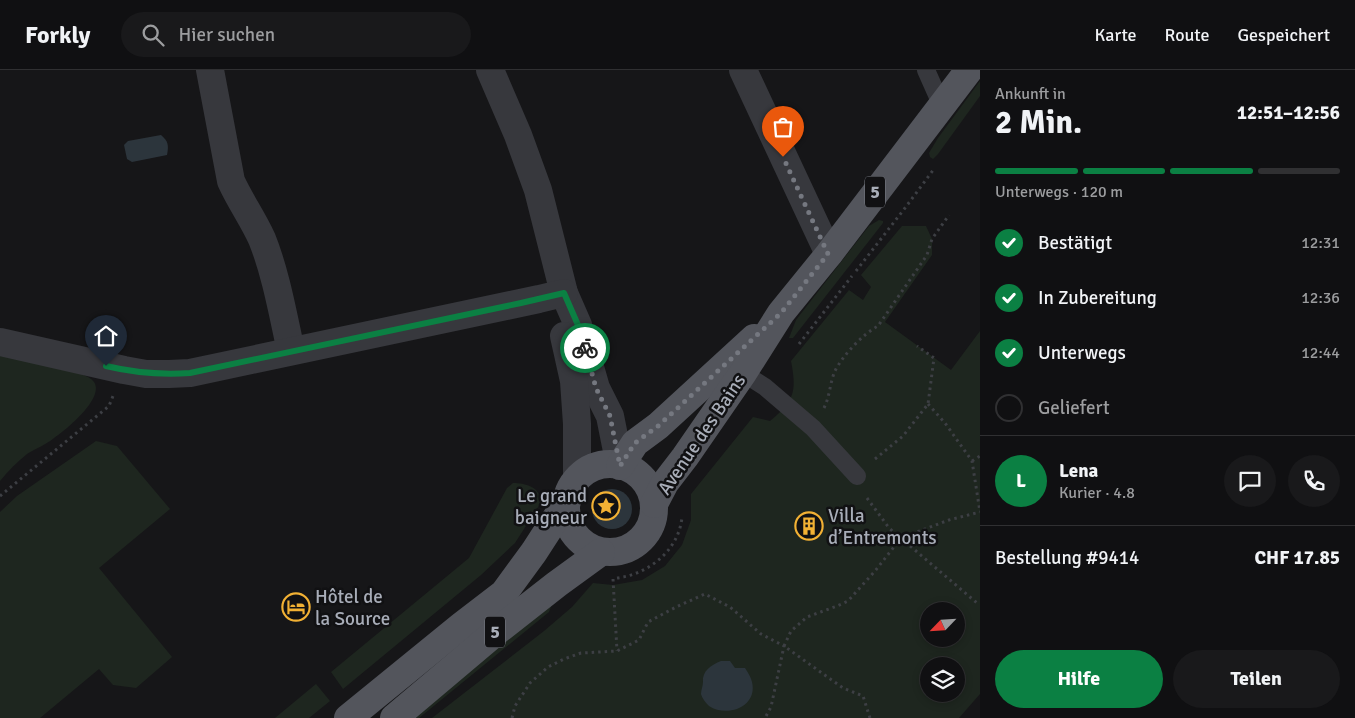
<!DOCTYPE html>
<html lang="de">
<head>
<meta charset="utf-8">
<style>
	:root { --surface:#101012; --page:#19191b; --text:#f1f3f6; --muted:#9c9d9f; --line:#303032; --accent:#0b8043 }
	body { margin:0; font-family:Signika,sans-serif; background:var(--page); color:var(--text); height:100vh; display:flex; flex-direction:column; font-size:19px; white-space:nowrap }
	* { box-sizing:border-box; margin:0 }
	p { font-size:16px; color:var(--muted) }
	.icon { flex:none; width:28px; height:28px; fill:none; stroke:currentColor; stroke-width:2; stroke-linecap:round; stroke-linejoin:round }
	.map { position:relative; flex:1; overflow:hidden }
	.sheet { display:flex; flex-direction:column; background:var(--surface); width:375px }
	.sheet>* { flex:none }
	.needle { width:32px; rotate:245deg }
	.tools { position:absolute; left:920px; top:532px; display:grid; gap:10px }
	.tools a { display:grid; place-items:center; width:45px; height:45px; border-radius:50%; background:var(--surface); box-shadow:0 2px 8px #0003,0 0 0 1px var(--line); font-size:25px }
	.pin { position:absolute; display:grid; place-items:center; width:42px; height:42px; color:#fff; margin:-51px -21px; border-radius:50% 50% 50% 0; rotate:-45deg; box-shadow:0 0 5px #0007 }
	.pin .icon { rotate:45deg }
	.courier { position:absolute; display:grid; place-items:center; width:50px; height:50px; margin:-25px; border:4px solid #0b8043; border-radius:50%; background:#fff; color:#222; box-shadow:0 1px 6px #0007 }
	.head em { font-style:normal; font-weight:700 }
	.head div { display:flex; flex-direction:column-reverse }
	.head { display:flex; align-items:center; justify-content:space-between; height:85px; padding:0 15px }
	h1 { font-size:32px; font-weight:700; line-height:38px }
	.bar { display:grid; grid-template-columns:repeat(4,1fr); gap:8px 5px; align-content:center; height:60px; padding:0 15px }
	.bar i { height:6px; border-radius:4px; background:var(--line) }
	.bar .selected { background:var(--accent) }
	.bar p { grid-column:span 4 }
	.line { display:flex; align-items:center; gap:12px; padding:0 15px; border-top:1px solid var(--line) }
	.line div { flex:1 }
	.round { display:grid; place-items:center; flex:none; width:52px; height:52px; border-radius:26px; background:var(--page) }
	ol { padding:0 15px; list-style:none }
	li { display:flex; align-items:center; gap:15px; height:55px }
	li p { margin-inline-start:auto }
	li .icon { padding:5px; border-radius:50%; background:var(--accent); color:#fff; stroke-width:4 }
	li:last-child { color:var(--muted) }
	li i { width:28px; height:28px; border:2px solid var(--line); border-radius:50% }
	.button { display:flex; gap:10px; margin-top:auto; padding:10px 15px }
	.button a { flex:1; height:58px; border-radius:30px; background:var(--accent); color:#fff; font-size:20px; font-weight:700; line-height:58px; text-align:center }
	.button a+a { background:var(--page); color:var(--text) }
	header { display:flex; align-items:center; gap:30px; box-sizing:border-box; height:70px; padding:0 25px; background:var(--surface); border-bottom:1px solid var(--line) }
	header strong { font-size:24px }
	nav { display:flex; gap:28px; margin-inline-start:auto; font-size:18px }
	.search { width:350px; height:45px; background:var(--page); display:flex; align-items:center; gap:12px; box-sizing:border-box; padding:0 18px; border-radius:28px; color:var(--muted); font-size:19px }
	main { display:flex; flex:1; min-height:0 }
	.map>svg:first-child { display:block }
	.green { fill:#1e261f; fill-rule:evenodd }
	.water { fill:#2c353c }
	.lines { fill:none; stroke-linecap:round; stroke-linejoin:round }
	.path { stroke:#3d3f44; stroke-width:3; stroke-dasharray:2.5 4; stroke-linecap:butt }
	.lane { stroke:#37383d; stroke-width:18 }
	.street { stroke:#37383d; stroke-width:28 }
	.primary { stroke:#53555c; stroke-width:28 }
	.done { stroke:#757880; stroke-width:5; stroke-dasharray:0 9 }
	.route { stroke:#0b8043; stroke-width:6 }
	.labels { text-anchor:middle; stroke-width:5; stroke-linejoin:round; paint-order:stroke }
	.shield { fill:#111113; stroke:#7b7e86; stroke-width:1 }
	.shield-label { font-size:18px; font-weight:bold; fill:#a8adb8 }
	.street-label { font-size:19px; fill:#a8adb8; stroke:#111113 }
	.poi-label { font-size:19px; fill:#a8adb8; stroke:#111113; text-anchor:start }
</style>
</head>
<body>
<header>
<strong>Forkly</strong>
<div class="search"><svg class="icon" aria-label="search" viewBox="0 0 24 24"><circle cx="10" cy="10" r="6"/><path d="M15 15l6 6"/></svg>Hier suchen</div>
<nav><a>Karte</a><a>Route</a><a>Gespeichert</a></nav>
</header>
<main>
<div class="map">
<svg width="980" height="648" viewBox="0 0 980 648">
	<rect width="100%" height="100%" fill="#161618"/>
	<g class="green">
		<polygon points="980,11 980,26 938,84 933,89 930,87 929,83 938,68"/>
		<polygon points="879,150 883,151 883,153 793,268 789,268 796,250 869,156"/>
		<path d="M902 156H926L932 169V185L885 252 951 300 980 261V624L959 648H432L544 561 572 537 593 513 613 515 642 510 665 496 682 475 691 450V424L753 347 770 351C794 331 797 322 791 291L849 220 863 230 871 217 861 205ZM929 541H956V569H929ZM929 596H956V624H929Z"/>
		<path d="M0 284 81 304C86 306 91 308 94 312 105 328 66 360 54 368 46 375 36 378 27 384 17 392 8 401 0 411Z"/>
		<polygon points="96,371 117,376 170,439 99,498 172,587 136,618 113,615 99,599 40,648 0,648 0,442 17,426"/>
		<path d="M513 413C526 413 543 418 540 434L515 473 481 505 343 619 331 602 469 488 507 418Z"/>
		<polygon points="552,534 549,542 419,648 406,648"/>
		<polygon points="316,614 330,631 309,648 275,648"/>
	</g>
	<g class="water">
		<path d="M161 65C168 71 169 75 167 85L132 92 127 89 124 75 128 71Z"/>
		<circle cx="612" cy="439" r="20"/>
		<path d="M721 591H730L735 598H745C748 603 751 607 752 612 758 637 727 648 709 636 706 633 702 628 701 624 701 620 703 616 703 612 702 601 711 595 721 591Z"/>
	</g>
	<g class="lines">
		<g class="path">
			<polyline points="856,201 905,138 934,99"/>
			<polyline points="799,274 852,206"/>
			<polyline points="928,334 945,353 972,391 980,442"/>
			<path d="M824 338C830 326 830 312 835 301 843 285 863 264 878 256L927 185 932 169 949 145"/>
			<polyline points="875,389 903,366 928,334 934,288 917,276"/>
			<polyline points="972,391 980,386"/>
			<polyline points="0,426 109,336 113,326"/>
			<polyline points="867,428 889,458 977,533 980,532"/>
			<path d="M617 508C649 504 679 480 682 447"/>
			<polyline points="613,509 617,581"/>
			<polyline points="512,648 515,636 530,613 548,597 564,589 581,583 617,581 639,570 648,552 676,537 705,524 730,537 761,564 784,576 771,637 765,648"/>
			<polyline points="870,648 863,626 843,618 784,576 791,561 807,547 837,536 848,531 875,501 901,468 949,450 980,442"/>
		</g>
		<g class="lane">
			<polyline points="926,0 942,36"/>
			<polyline points="743,303 765,317 813,358 857,406"/>
		</g>
		<g class="street">
			<path d="M210 0 231 111C240 131 253 149 262 169 276 204 283 245 291 281"/>
			<polyline points="490,0 518,65 538,120 564,223 578,255 596,318 610,346 620,396"/>
			<polyline points="743,0 829,184"/>
			<polyline points="564,266 574,311 577,354 577,409"/>
			<polyline points="0,272 124,300 146,304 169,304 190,303 539,229 564,223"/>
		</g>
		<g class="primary">
			<circle cx="610" cy="438" r="44"/>
			<polyline points="620,396 635,373 658,356 754,268"/>
			<polyline points="654,434 665,413 685,387 743,303 781,243 829,184 969,0"/>
			<polyline points="348,648 461,556 504,523 534,482 567,431"/>
			<polyline points="394,648 497,561 557,514 601,482"/>
		</g>
	</g>
	<g class="lines">
		<polyline class="done" points="585,278 596,318 610,346 620,396 635,373 658,356 781,243 828,184 783,87"/>
		<path class="route" d="M106 296C135 303 160 305 190 303L521 233 564 223 578 255 585 278"/>
	</g>
	<defs>
		<g id="sight-ring" transform="scale(1.4375)"><circle r="9.5" fill="#111113" stroke="#f2b134" stroke-width="1.5"/><path d="M0-6L1.8-2.2L6-1.7L2.9 1.2L3.7 5.4L0 3.3L-3.7 5.4L-2.9 1.2L-6-1.7L-1.8-2.2Z" fill="#f2b134"/></g>
		<g id="building-ring" transform="scale(1.4375)"><circle r="9.5" fill="#111113" stroke="#f2b134" stroke-width="1.5"/><path d="M-4-6H4V6H1V3H-1V6H-4ZM-2.5-4.3h1.7v1.8h-1.7ZM.8-4.3h1.7v1.8H.8ZM-2.5-1h1.7V.8h-1.7ZM.8-1h1.7V.8H.8Z" fill="#f2b134"/></g>
		<g id="hotel-ring" transform="scale(1.4375)"><circle r="9.5" fill="#111113" stroke="#f2b134" stroke-width="1.5"/><path d="M-6-4.5h1.5V1H6V5H4.5V3h-9V5H-6ZM-4 0a1.8 1.8 0 1 1 3.6 0ZM.5 0V-2.5h3Q6-2.5 6 0Z" fill="#f2b134"/></g>
	</defs>
	<g fill-rule="evenodd">
		<use href="#sight-ring" x="606" y="436"/>
		<use href="#building-ring" x="809" y="456"/>
		<use href="#hotel-ring" x="296" y="537"/>
	</g>
	<g class="labels">
		<g class="shield">
			<rect x="865" y="106.5" width="20" height="31" rx="4"/>
			<rect x="485" y="546.5" width="20" height="31" rx="4"/>
		</g>
		<g class="shield-label">
			<text x="875" y="128">5</text>
			<text x="495" y="568">5</text>
		</g>
		<g class="street-label">
			<text transform="translate(701 364) rotate(-56)" y="7">Avenue des Bains</text>
		</g>
		<g class="poi-label">
			<text x="587" y="432" text-anchor="end">Le grand<tspan x="587" dy="22">baigneur</tspan></text>
			<text x="828" y="452">Villa<tspan x="828" dy="22">d’Entremonts</tspan></text>
			<text x="315" y="533">Hôtel de<tspan x="315" dy="22">la Source</tspan></text>
		</g>
	</g>
</svg>
<div class="tools">
<a><svg class="needle" viewBox="-14 -14 28 28"><path d="M0-13l5 13h-10z" fill="#e53935"/><path d="M0 13l5-13h-10z" fill="#9c9d9f"/></svg></a>
<a><svg class="icon" aria-label="layers" viewBox="0 0 24 24"><path d="M12 4l9 5-9 5-9-5zM3 14l9 5 9-5"/></svg></a>
</div>
<div class="pin" style="left:783px;top:87px;background:#ea580c"><svg class="icon" aria-label="bag" viewBox="0 0 24 24"><path d="M5 8h14l-1 12H6zM9 8a3 3 0 0 1 6 0"/></svg></div>
<div class="pin" style="left:106px;top:296px;background:#1f2937"><svg class="icon" aria-label="home" viewBox="0 0 24 24"><path d="M3 11l9-7 9 7M6 9v11h12V9"/></svg></div>
<div class="courier" style="left:585px;top:278px"><svg class="icon" aria-label="bike" viewBox="0 0 24 24"><circle cx="6" cy="16" r="4"/><circle cx="18" cy="16" r="4"/><path d="M6 16l4-8h5l3 8M10 8l3 8H6M13 5h3"/></svg></div>
</div>
<section class="sheet">
<div class="head"><div><h1>2 Min.</h1><p>Ankunft in</p></div><em>12:51–12:56</em></div>
<div class="bar"><i class="selected"></i><i class="selected"></i><i class="selected"></i><i></i><p>Unterwegs · 120 m</p></div>
<ol>
<li><svg class="icon" aria-label="check" viewBox="0 0 24 24"><path d="M5 12l5 5 9-10"/></svg>Bestätigt<p>12:31</p></li>
<li><svg class="icon" aria-label="check" viewBox="0 0 24 24"><path d="M5 12l5 5 9-10"/></svg>In Zubereitung<p>12:36</p></li>
<li><svg class="icon" aria-label="check" viewBox="0 0 24 24"><path d="M5 12l5 5 9-10"/></svg>Unterwegs<p>12:44</p></li>
<li><i></i>Geliefert</li>
</ol>
<div class="line" style="height:90px"><b class="round" style="background:var(--accent);color:#fff">L</b><div><b>Lena</b><p>Kurier · 4.8</p></div><a class="round"><svg class="icon" aria-label="chat" viewBox="0 0 24 24"><path d="M4 5h16v11H9l-5 4z"/></svg></a><a class="round"><svg class="icon" aria-label="phone" viewBox="0 0 24 24"><path d="M5 4h4l2 5-3 2q2 4 5 5l2-3 5 2v4C11 20 4 13 5 4z"/></svg></a></div>
<div class="line" style="height:65px"><div>Bestellung #9414</div><b>CHF 17.85</b></div>
<div class="button"><a>Hilfe</a><a>Teilen</a></div>
</section>
</main>
</body>
</html>
